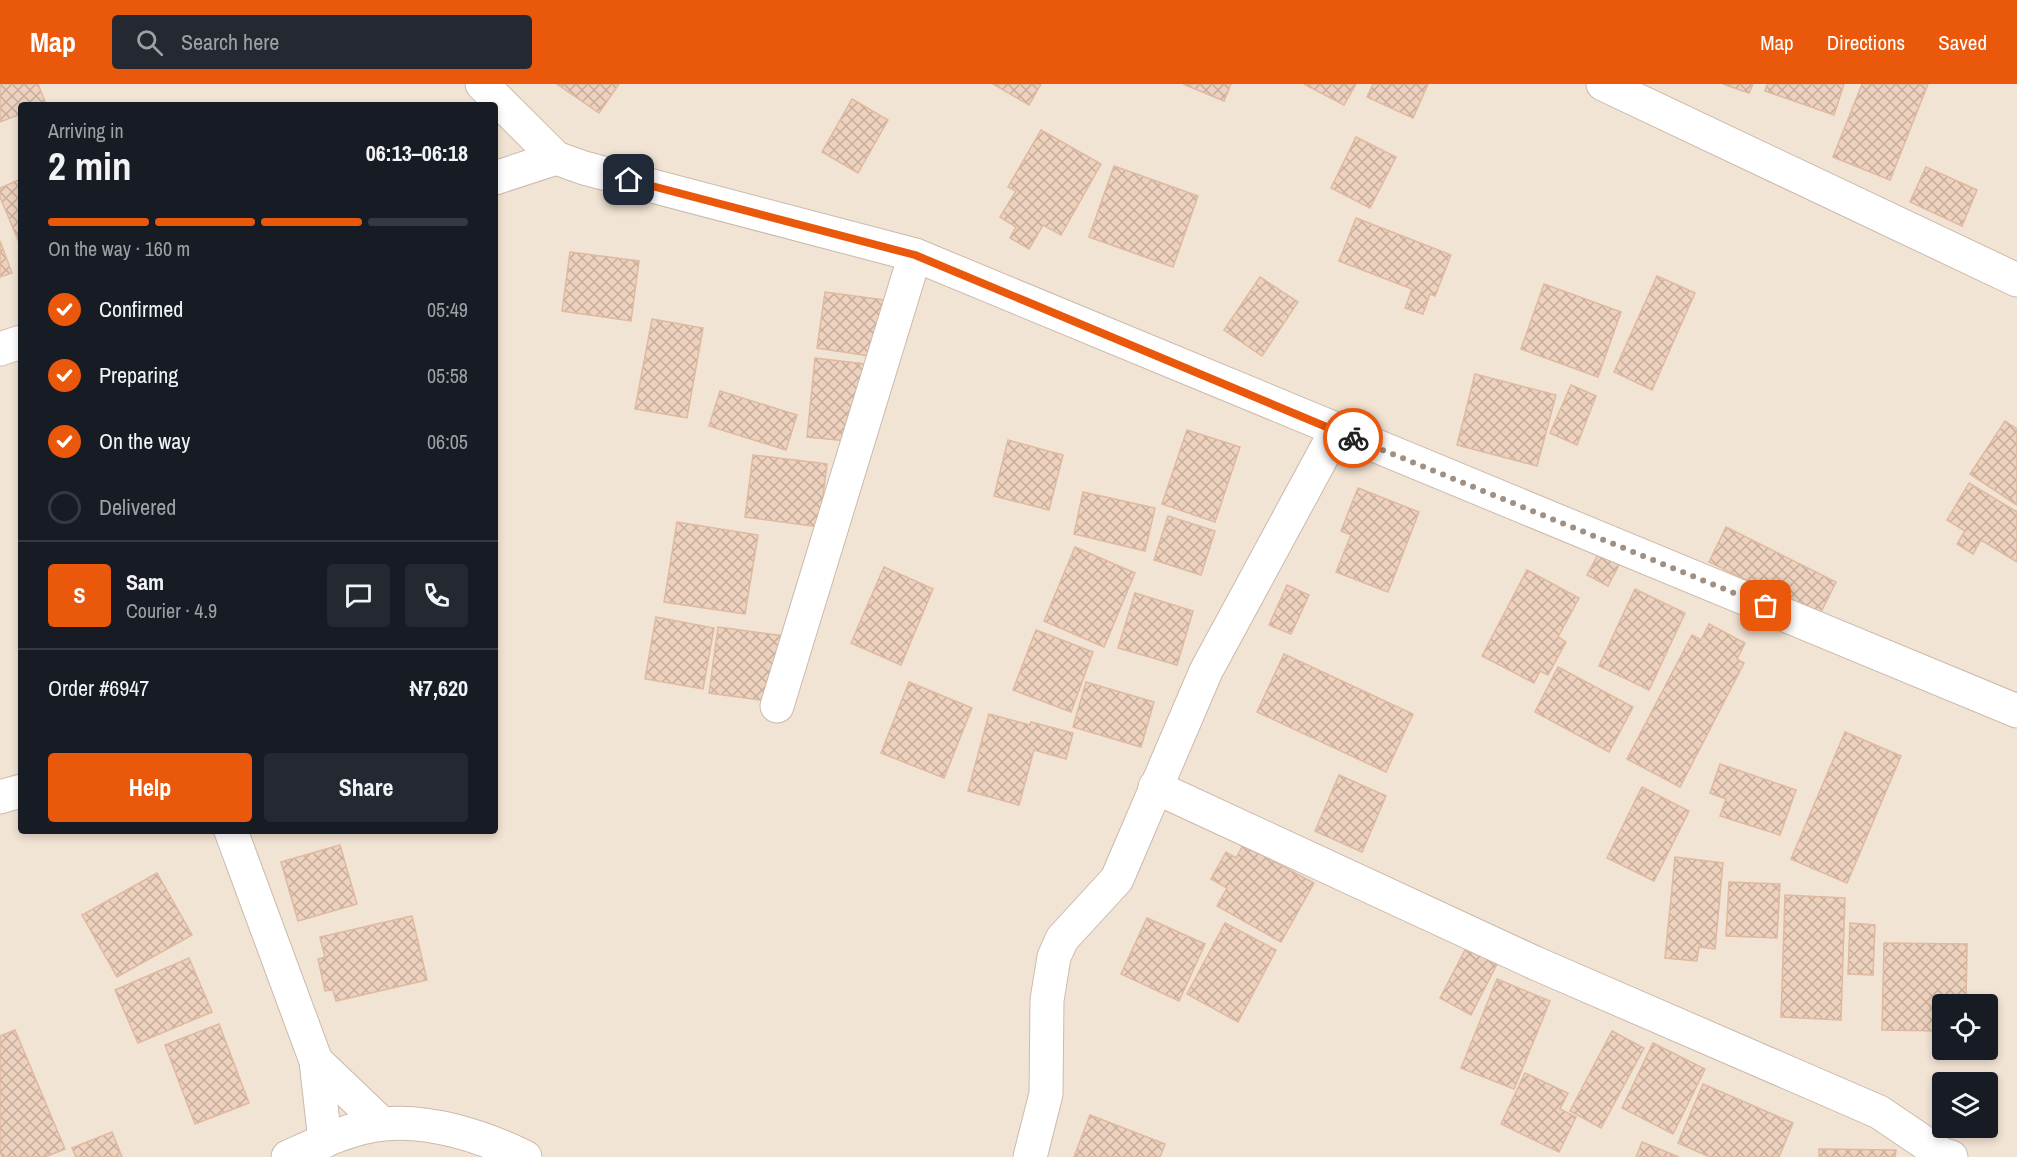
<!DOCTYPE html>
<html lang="en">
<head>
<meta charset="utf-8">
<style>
	:root { --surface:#171b24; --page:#242831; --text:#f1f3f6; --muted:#9ea1a6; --line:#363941; --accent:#ea580c }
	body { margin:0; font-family:"Archivo Narrow",sans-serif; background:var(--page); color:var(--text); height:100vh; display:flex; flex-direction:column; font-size:22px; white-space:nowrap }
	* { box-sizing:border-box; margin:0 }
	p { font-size:20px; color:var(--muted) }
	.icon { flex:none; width:33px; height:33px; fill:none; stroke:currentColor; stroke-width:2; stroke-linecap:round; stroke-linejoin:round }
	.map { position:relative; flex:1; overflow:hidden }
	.panel { position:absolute; left:18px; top:18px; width:480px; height:732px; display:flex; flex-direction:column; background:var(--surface); border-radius:6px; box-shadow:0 3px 9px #0003 }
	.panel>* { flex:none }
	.tools { position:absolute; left:1932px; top:910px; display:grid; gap:12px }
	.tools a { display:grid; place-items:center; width:66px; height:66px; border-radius:6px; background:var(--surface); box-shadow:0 3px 9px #0003; font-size:30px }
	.pin { position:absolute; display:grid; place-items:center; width:51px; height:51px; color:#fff; margin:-26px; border-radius:12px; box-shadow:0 3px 9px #0006 }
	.courier { position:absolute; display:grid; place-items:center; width:60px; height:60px; margin:-30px; border:4px solid #ea580c; border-radius:50%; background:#fff; color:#222; box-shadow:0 2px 8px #0007 }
	.headline em { font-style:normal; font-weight:800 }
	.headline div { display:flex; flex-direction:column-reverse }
	.headline { display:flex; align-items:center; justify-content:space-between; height:102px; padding:0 30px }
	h1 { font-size:39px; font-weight:800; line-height:45px }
	.bar { display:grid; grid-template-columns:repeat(4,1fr); gap:9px 6px; align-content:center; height:72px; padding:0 30px }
	.bar i { height:8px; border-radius:4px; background:var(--line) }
	.bar .current { background:var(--accent) }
	.bar p { grid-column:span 4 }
	.line { display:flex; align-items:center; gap:15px; padding:0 30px; border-top:2px solid var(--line) }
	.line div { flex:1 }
	.round { display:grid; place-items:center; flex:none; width:63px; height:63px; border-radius:6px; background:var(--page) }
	ol { padding:0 30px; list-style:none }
	li { display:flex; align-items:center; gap:18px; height:66px }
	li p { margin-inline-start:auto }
	li .icon { padding:6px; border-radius:50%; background:var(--accent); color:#fff; stroke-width:4 }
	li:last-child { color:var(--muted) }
	li i { width:33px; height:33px; border:3px solid var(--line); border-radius:50% }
	.action { display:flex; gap:12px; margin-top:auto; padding:12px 30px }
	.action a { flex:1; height:69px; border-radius:6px; background:var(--accent); color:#fff; font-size:24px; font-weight:800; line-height:69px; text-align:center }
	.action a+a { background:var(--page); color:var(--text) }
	header { display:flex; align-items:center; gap:36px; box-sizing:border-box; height:84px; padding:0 30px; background:var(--accent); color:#fff }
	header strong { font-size:28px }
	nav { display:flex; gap:33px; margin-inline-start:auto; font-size:21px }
	.search { width:420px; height:54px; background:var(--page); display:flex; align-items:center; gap:15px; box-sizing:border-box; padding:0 21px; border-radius:6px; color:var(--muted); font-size:22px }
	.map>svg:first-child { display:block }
	.residential { fill:#f2e4d4; fill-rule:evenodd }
	.building { fill:url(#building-cross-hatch); stroke:#dfb9a0; stroke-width:1.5 }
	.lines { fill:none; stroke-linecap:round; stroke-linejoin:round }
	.minor-casing { stroke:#cbbaac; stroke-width:35 }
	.minor { stroke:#fff; stroke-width:33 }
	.done { stroke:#a18f82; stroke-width:6; stroke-dasharray:0 10.8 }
	.route { stroke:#ea580c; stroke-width:8 }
</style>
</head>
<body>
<header>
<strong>Map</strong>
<div class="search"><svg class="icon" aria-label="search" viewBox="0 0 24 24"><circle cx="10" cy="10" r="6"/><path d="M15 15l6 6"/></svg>Search here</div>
<nav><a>Map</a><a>Directions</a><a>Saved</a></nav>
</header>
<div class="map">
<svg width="2017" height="1073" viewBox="0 0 2017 1073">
	<defs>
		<pattern id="building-cross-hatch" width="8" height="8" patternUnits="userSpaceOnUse" patternTransform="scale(1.5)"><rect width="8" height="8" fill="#eed2be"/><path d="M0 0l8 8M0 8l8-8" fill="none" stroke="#c5ad9d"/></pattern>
	</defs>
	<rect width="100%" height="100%" fill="#faf2e5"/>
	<path class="residential" d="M0 0H2017V1073H0ZM21 21H495V747H21ZM1942 921H1988V966H1942ZM1942 999H1988V1044H1942Z"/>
	<g class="building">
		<polygon points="0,0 38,0 46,20 21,21 21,30 0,38"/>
		<polygon points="557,0 619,0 599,29"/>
		<polygon points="993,0 1041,0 1029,21"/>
		<polygon points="1183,0 1231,0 1224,17"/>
		<polygon points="1304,0 1356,0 1344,21"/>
		<polygon points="1373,0 1428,0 1413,34 1367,13"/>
		<polygon points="1723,0 1753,0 1749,9"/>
		<polygon points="1767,0 1844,0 1834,31 1765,7"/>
		<polygon points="1862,0 1928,0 1890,96 1833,73"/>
		<polygon points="852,15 888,36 858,89 822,68"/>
		<polygon points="1041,46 1101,80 1061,151 1043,141 1029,165 1010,154 1016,143 1000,133 1016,107 1008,103"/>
		<polygon points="1356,53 1396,73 1370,124 1331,104"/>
		<polygon points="1114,82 1198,112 1173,183 1089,153"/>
		<polygon points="1926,83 1977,106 1962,142 1910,118"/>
		<polygon points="21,95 21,163 0,113 0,104"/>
		<polygon points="1356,134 1451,171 1435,212 1430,210 1423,230 1405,224 1412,205 1339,177"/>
		<polygon points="0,157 12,189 0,193"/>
		<polygon points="570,168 639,177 631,237 562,227"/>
		<polygon points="1657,192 1695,209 1652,306 1614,288"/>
		<polygon points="1260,193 1298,218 1262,272 1224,246"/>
		<polygon points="1544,200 1621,228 1598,293 1521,265"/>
		<polygon points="825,208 884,216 876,273 817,264"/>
		<polygon points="652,235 703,244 687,334 635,325"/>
		<polygon points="815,274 865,280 857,358 807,353"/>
		<polygon points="1475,290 1556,311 1537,382 1457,361"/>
		<polygon points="1571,301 1596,312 1577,361 1550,349"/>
		<polygon points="720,307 797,331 786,366 709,342"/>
		<polygon points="2005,337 2017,345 2017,421 1970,390"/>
		<polygon points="1187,346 1240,363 1215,438 1162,420"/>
		<polygon points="1008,356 1063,371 1049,426 994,412"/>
		<polygon points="753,371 827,380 819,443 745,433"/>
		<polygon points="1969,399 2017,428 2017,478 1981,456 1973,470 1957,460 1965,447 1947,436"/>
		<polygon points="1358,404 1419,428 1388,508 1336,488 1351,451 1341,447"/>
		<polygon points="1083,408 1155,424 1145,467 1074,450"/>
		<polygon points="1168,432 1215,447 1201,491 1154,476"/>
		<polygon points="677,438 758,451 745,530 664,518"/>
		<polygon points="1726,443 1836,498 1819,532 1709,478"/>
		<polygon points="1075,463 1135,489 1104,563 1044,537"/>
		<polygon points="1600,467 1620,479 1608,502 1587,491"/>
		<polygon points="884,483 933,505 901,581 851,559"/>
		<polygon points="1527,486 1579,514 1558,553 1566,558 1548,591 1540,587 1534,599 1482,572"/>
		<polygon points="1287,501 1309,511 1291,550 1269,541"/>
		<polygon points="1635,505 1685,529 1649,606 1599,582"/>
		<polygon points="1135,509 1193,527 1177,581 1118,564"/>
		<polygon points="656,533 714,544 703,605 645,595"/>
		<polygon points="1709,540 1745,559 1737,575 1744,579 1680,703 1627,675 1692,551 1701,556"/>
		<polygon points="718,543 784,552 775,618 709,609"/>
		<polygon points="1036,546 1093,568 1071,628 1013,606"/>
		<polygon points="1284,570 1413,630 1386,688 1257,628"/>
		<polygon points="1558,583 1633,623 1609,668 1535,628"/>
		<polygon points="909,598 972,624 944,694 881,669"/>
		<polygon points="1086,598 1154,618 1141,663 1073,643"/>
		<polygon points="989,630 1030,641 1031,638 1073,649 1066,675 1034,666 1019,721 968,707"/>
		<polygon points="1845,648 1901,672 1847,799 1791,775"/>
		<polygon points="1720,680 1796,706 1780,751 1720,732 1726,715 1710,709"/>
		<polygon points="1339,691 1386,712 1362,768 1315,747"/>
		<polygon points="1642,703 1689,727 1654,797 1607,774"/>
		<polygon points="340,761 357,820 298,837 281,778"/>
		<polygon points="1243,761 1314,799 1281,858 1217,822 1227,804 1211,795 1226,768 1236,774"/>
		<polygon points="1675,773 1723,779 1715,865 1699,863 1697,877 1665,874"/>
		<polygon points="157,789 192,851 117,893 82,831"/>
		<polygon points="1729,798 1780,800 1777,854 1726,852"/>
		<polygon points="1785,811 1845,814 1841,936 1781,933"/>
		<polygon points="412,832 427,896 336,917 333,906 325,907 318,875 325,873 320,853"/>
		<polygon points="1147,834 1205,860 1179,917 1121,890"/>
		<polygon points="1225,839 1276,866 1238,938 1187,910"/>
		<polygon points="1850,839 1875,841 1873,891 1848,890"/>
		<polygon points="1884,859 1967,860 1966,921 1942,921 1942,947 1882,946"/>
		<polygon points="1466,864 1497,880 1471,931 1440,914"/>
		<polygon points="189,874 212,928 138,959 115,906"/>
		<polygon points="1497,895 1550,917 1514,1005 1461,984"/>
		<polygon points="219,940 249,1019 195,1040 165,961"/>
		<polygon points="15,946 65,1065 45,1073 2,1073 0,1068 0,952"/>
		<polygon points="1612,947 1644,964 1601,1044 1570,1027"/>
		<polygon points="1653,959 1705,985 1673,1050 1622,1024"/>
		<polygon points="1525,989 1568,1009 1560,1025 1576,1033 1559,1068 1501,1040"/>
		<polygon points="1703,1000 1793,1039 1779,1073 1710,1073 1678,1059"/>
		<polygon points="1090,1031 1165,1060 1160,1073 1074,1073"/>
		<polygon points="112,1048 122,1073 76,1073 72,1064"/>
		<polygon points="1642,1058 1679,1073 1636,1073"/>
		<polygon points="1819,1065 1896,1066 1895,1073 1819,1073"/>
	</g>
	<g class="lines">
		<g class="minor-casing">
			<g id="minor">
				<polyline points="482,0 556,74 584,84 915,171 2017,627"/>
				<polyline points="1603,0 2017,196"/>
				<polyline points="495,94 556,74"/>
				<polyline points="0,265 21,258"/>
				<polyline points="777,622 915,171"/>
				<polyline points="1155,703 1535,879 1879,1028 1941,1070 1951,1073"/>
				<polyline points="0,713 21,707"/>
				<polyline points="231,747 316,977 325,1057"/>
				<polyline points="316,977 382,1040"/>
				<path d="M288 1073C317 1060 351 1043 383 1040 430 1035 484 1053 525 1073"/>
				<polyline points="1030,1073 1046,1010 1047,916 1054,873 1062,855 1117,795 1206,587 1336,347"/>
			</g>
		</g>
		<use href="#minor" class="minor"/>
	</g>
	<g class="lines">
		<polyline class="done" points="1353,354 1766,522"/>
		<polyline class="route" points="629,96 915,171 1353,354"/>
	</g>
</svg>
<div class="tools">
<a><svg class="icon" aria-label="locate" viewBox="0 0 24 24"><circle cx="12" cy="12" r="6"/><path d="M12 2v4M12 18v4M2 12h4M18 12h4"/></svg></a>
<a><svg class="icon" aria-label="layers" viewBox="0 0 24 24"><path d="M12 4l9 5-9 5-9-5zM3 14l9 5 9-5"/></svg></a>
</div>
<div class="pin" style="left:1766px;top:522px;background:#ea580c"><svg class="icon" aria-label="bag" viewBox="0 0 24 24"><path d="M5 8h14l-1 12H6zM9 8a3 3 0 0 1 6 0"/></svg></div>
<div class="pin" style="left:629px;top:96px;background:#1f2937"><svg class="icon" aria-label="home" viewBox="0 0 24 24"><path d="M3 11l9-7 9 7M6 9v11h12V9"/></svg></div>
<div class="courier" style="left:1353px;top:354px"><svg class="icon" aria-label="bike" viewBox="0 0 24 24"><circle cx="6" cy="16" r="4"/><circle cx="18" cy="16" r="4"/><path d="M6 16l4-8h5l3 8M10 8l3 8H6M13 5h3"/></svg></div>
<section class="panel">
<div class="headline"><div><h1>2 min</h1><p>Arriving in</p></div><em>06:13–06:18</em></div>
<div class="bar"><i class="current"></i><i class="current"></i><i class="current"></i><i></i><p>On the way · 160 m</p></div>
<ol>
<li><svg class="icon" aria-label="check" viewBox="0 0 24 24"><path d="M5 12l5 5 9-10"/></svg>Confirmed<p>05:49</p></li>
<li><svg class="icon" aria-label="check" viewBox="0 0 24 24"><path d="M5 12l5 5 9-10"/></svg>Preparing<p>05:58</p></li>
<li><svg class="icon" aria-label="check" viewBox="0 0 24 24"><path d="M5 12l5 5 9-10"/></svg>On the way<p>06:05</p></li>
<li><i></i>Delivered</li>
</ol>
<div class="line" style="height:108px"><b class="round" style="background:var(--accent);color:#fff">S</b><div><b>Sam</b><p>Courier · 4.9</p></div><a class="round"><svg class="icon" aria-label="chat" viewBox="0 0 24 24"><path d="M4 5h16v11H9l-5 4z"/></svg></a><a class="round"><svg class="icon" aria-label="phone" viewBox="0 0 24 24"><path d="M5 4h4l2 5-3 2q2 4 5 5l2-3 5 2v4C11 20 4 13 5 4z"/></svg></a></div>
<div class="line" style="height:78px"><div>Order #6947</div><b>₦7,620</b></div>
<div class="action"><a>Help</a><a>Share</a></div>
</section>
</div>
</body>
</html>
